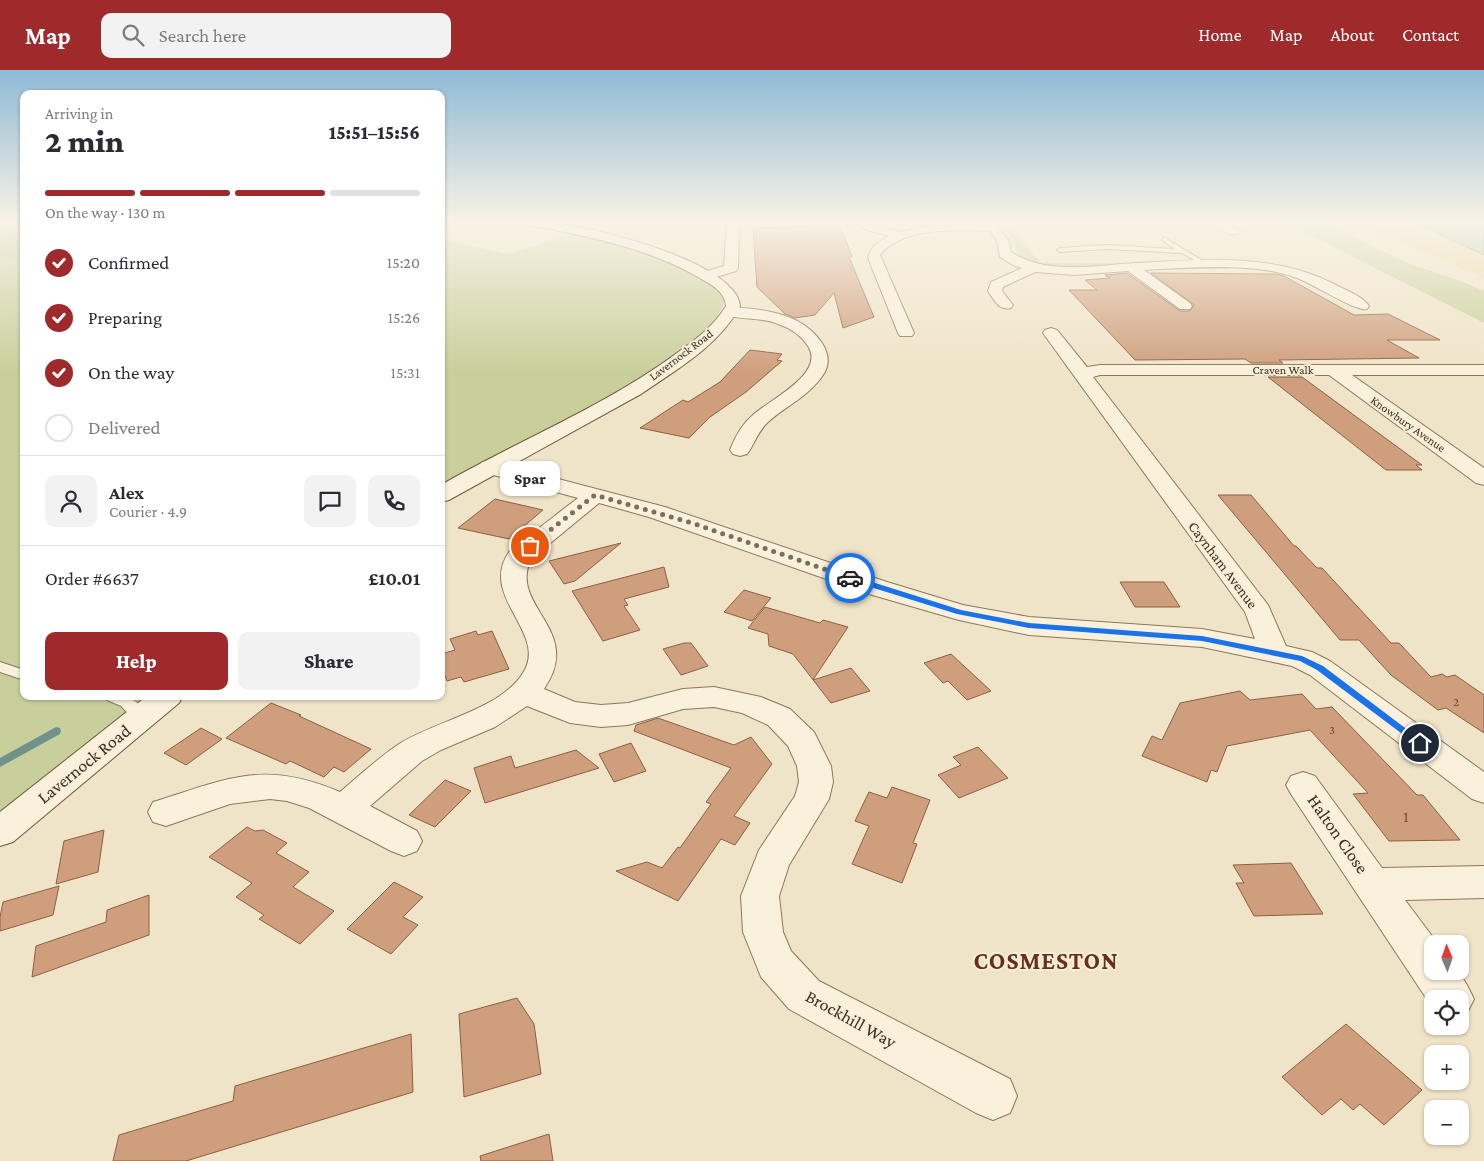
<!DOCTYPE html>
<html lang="en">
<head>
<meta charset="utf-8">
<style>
	:root { --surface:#fff; --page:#f2f2f3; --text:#2b2b33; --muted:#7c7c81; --line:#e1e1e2; --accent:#9e2a2b }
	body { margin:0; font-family:"Crimson Pro",serif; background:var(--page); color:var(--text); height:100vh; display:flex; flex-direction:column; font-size:19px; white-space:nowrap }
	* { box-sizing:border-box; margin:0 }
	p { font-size:16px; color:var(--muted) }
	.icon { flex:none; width:28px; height:28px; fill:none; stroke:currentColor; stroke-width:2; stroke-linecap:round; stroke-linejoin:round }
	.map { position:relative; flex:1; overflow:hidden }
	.drawer { position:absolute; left:20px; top:20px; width:425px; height:610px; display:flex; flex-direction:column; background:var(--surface); border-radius:10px; box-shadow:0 1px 4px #0004 }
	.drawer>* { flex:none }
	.needle { width:32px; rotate:358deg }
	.controls { position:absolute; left:1424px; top:865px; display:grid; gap:10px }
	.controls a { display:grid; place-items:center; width:45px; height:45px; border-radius:10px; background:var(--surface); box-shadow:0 1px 4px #0004; font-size:25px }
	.pin { position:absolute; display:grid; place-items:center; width:42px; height:42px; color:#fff; margin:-21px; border:2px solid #fff; border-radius:50%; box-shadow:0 1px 5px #0007 }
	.courier { position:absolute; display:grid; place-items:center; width:50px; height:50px; margin:-25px; border:4px solid #1a73e8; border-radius:50%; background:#fff; color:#222; box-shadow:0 1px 6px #0007 }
	.bubble { position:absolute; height:35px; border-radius:10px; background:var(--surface); box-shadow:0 1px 4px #0004; font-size:16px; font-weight:800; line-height:35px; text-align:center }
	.summary em { font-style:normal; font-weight:800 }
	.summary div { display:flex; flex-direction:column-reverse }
	.summary { display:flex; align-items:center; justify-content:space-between; height:85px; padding:0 25px }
	h1 { font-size:32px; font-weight:800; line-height:38px }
	.bar { display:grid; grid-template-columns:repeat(4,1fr); gap:8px 5px; align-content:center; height:60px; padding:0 25px }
	.bar i { height:6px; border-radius:4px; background:var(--line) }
	.bar .active { background:var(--accent) }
	.bar p { grid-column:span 4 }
	.line { display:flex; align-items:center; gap:12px; padding:0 25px; border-top:1px solid var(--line) }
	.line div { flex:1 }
	.round { display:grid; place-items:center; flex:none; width:52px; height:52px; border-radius:10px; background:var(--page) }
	ol { padding:0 25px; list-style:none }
	li { display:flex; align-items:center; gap:15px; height:55px }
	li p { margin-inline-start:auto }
	li .icon { padding:5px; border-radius:50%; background:var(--accent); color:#fff; stroke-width:4 }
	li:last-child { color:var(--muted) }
	li i { width:28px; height:28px; border:2px solid var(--line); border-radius:50% }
	.action { display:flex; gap:10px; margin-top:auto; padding:10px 25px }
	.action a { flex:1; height:58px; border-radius:10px; background:var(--accent); color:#fff; font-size:20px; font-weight:800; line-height:58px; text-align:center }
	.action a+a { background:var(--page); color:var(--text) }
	header { display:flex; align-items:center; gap:30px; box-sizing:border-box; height:70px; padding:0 25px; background:var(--accent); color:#fff }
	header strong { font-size:24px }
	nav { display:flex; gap:28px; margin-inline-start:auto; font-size:18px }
	.search { width:350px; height:45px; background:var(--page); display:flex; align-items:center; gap:12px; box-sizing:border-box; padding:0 18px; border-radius:10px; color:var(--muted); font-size:19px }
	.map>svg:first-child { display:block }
	.green { fill:#c9cf9b }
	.sand { fill:#ecd9a5 }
	.cemetery { fill:#bfc49a }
	.water { fill:#a9c4bc; stroke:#6f938a }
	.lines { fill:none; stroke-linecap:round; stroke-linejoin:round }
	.stream { fill:#6f938a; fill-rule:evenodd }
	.building { fill:#cf9f7d; stroke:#8d5f41 }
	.service-casing { stroke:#8d765c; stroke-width:2 }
	.minor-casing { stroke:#8d765c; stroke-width:2 }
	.tertiary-casing { stroke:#8d765c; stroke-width:2 }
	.secondary-casing { stroke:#6f573f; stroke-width:2 }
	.service { fill:#faf1dc; fill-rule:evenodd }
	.minor { fill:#faf1dc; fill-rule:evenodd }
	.tertiary { fill:#faf1dc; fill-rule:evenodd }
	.secondary { fill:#faf1dc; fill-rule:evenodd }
	.route { fill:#1a73e8 }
	.done { stroke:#7c6e5b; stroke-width:5; stroke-dasharray:0 9 }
	.labels { text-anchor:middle; stroke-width:4; stroke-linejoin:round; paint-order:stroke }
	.far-street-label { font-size:12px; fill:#3d2e20; stroke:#f7eed8 }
	.number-label { font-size:12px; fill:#624a37 }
	.street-label { font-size:15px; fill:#3d2e20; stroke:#f7eed8 }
	.near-number-label { font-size:15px; fill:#624a37 }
	.near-street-label { font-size:18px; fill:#3d2e20; stroke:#f7eed8 }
	.near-district-label { font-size:24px; font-weight:bold; letter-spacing:1px; fill:#6b2e1e; stroke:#f7eed8 }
</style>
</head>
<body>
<header>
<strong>Map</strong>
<div class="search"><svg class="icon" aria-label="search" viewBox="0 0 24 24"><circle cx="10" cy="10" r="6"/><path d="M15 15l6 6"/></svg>Search here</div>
<nav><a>Home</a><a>Map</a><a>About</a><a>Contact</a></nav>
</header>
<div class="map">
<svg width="1484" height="1091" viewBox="0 0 1484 1091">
	<rect width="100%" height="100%" fill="#f0e4c8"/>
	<g class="green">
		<polygon points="1282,151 1322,151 1407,193 1463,212 1484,221 1484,253"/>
		<path d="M1002 155H1006L1041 193H1136C1101 194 1047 207 1017 185L1014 172Z"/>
		<path d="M576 163C626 173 681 190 721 224L724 231C718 282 491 390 441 416V169L507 184Z"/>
		<polygon points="24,190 24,626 140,626 142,629 44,707 0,758 0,192"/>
	</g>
	<polygon class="sand" points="1353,151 1412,151 1484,185 1484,208"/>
	<polygon class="cemetery" points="0,151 24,151 24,190 0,192"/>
	<polygon class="water" points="1412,151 1484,151 1484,185"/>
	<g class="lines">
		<polygon class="stream" points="56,657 60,658 61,661 60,664 0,697 0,688"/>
	</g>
	<g class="building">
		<polygon points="817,156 840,156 852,187 849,187 874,247 843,258 834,223 815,245 795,248 785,244 757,217 753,158"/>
		<polygon points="1127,203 1180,241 1190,241 1194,235 1151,203 1277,204 1284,206 1354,245 1388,244 1440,270 1387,270 1419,288 1279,290 1283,293 1251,293 1245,289 1135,290 1069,220 1097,220 1085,210 1110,208 1105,205"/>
		<polygon points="750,280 782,284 777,290 782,291 746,322 710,347 689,368 640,358 683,330 688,332 720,312"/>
		<polygon points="1268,307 1302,307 1422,395 1416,395 1422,400 1386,400"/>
		<polygon points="1218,425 1251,425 1294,476 1296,476 1317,498 1322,498 1391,573 1399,573 1431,607 1442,604 1447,607 1455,605 1484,625 1484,663 1446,638 1438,640 1391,605 1359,570 1340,570"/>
		<polygon points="495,429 543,440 509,469 458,458"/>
		<polygon points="621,473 575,511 564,514 549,491"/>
		<polygon points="664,497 669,517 624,529 628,535 624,536 640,560 603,571 572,521"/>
		<polygon points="1120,512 1164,512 1180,537 1135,537"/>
		<polygon points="744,520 771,528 752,551 724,542"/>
		<polygon points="765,537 820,553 823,550 848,557 813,610 851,598 870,621 831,633 793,584 769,576 768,564 748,558"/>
		<polygon points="476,561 478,565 492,561 509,599 464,612 461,607 447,611 441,595 441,584 455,580 450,569"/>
		<polygon points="684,573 691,573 708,596 681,605 663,579"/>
		<polygon points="951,584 991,621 967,630 948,611 943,613 924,593"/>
		<polygon points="1240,621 1250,630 1302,624 1316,639 1332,637 1417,725 1423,725 1460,770 1389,771 1353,724 1368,723 1310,660 1227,676 1217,702 1211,700 1207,712 1142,686 1152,666 1162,670 1180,633"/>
		<polygon points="271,633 301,645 299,646 371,679 344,702 334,697 324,707 290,691 286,694 226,668"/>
		<polygon points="658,648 734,675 751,667 772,694 734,746 750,753 735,775 721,769 678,831 616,801 647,792 662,798 678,777 680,778 711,734 706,732 731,698 634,661 636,655"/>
		<polygon points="201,658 222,669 186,695 164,683"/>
		<polygon points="631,673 646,701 614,712 599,684"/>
		<polygon points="978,677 1008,708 959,728 938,705 961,695 953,687"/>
		<polygon points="576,680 599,698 485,733 474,698 511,686 515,698"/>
		<polygon points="445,710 471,721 435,757 409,745"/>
		<polygon points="892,717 930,730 913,773 917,774 902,813 852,794 869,756 855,751 869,722 887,728"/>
		<polygon points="247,757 255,761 263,760 287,773 276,783 309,802 293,817 334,841 300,874 259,849 264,845 236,827 252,813 209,787"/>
		<polygon points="104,760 98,802 56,814 64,771"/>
		<polygon points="1291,793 1323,844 1254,846 1236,813 1244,813 1233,795"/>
		<polygon points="394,812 423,827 403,847 418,855 391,884 347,859"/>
		<polygon points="59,816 53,845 0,861 0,847 3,832"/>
		<polygon points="149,825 149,865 32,907 36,876 106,852 107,840"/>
		<polygon points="517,928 534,954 541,1004 464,1027 459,944"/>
		<polygon points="1346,954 1422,1020 1384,1055 1360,1034 1353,1040 1341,1029 1322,1045 1282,1007"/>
		<polygon points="411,964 413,1022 186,1091 113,1091 119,1065 233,1031 235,1016"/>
		<polygon points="549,1064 553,1091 481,1091 480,1086"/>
	</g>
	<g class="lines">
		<g class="service-casing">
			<g id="service">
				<polygon points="1116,151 1123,151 1124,152 1121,154"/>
				<polygon points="1164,167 1211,196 1206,197 1182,183 1107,179 1060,182 1057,180 1060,178 1107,175 1175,179 1162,170"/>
				<polygon points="0,592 24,600 24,610 0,602"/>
				<path d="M104 626C127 626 137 627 150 648L148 652 142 653 136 652 121 636 107 630Z"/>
			</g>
		</g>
		<g class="minor-casing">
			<g id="minor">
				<path d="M857 151H868L872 155 901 162 928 156 986 154 984 151H994L1009 171 1011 182C1047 206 1096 195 1137 193 1203 189 1274 183 1334 214 1345 220 1363 226 1369 236L1367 239C1355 242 1311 212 1294 207 1253 192 1188 198 1144 200L1190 233 1192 236 1190 239H1180L1128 201 1074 205 1035 202 1003 217 1002 221 1013 235 1011 238C999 241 994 230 988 221L991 212 1022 198 1013 195 1000 187 997 171 990 161C956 160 904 156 880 185L914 263 912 266H900L898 263 868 188C870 177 880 171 889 166L864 159Z"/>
				<polygon points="1209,151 1223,151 1240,161 1238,164 1230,164"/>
				<path d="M730 237C764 239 802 243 822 273 829 284 830 295 823 305 809 326 786 336 768 352 757 362 755 374 747 384L740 386 733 384 730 380C735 367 742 354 753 345 769 330 826 304 808 276 801 265 790 258 778 254 761 247 742 250 725 245L722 242 725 239Z"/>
				<path d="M1051 258 1057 260 1087 297 1100 295H1484V305H1352L1484 398V415L1476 413 1329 305H1100L1093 307 1268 535 1286 576 1312 582 1330 591 1484 702V733L1472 729 1310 605 1292 596 1202 577 1029 565 959 550 869 524 649 447 599 433 531 489C508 537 585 559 544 619L575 632 601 635 628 633 683 619 714 617 761 627 790 639 814 662 831 696 833 712 829 729 789 795 779 826 783 862 791 881 819 911 1010 1009 1017 1026 1010 1043 993 1050 976 1043 789 939 761 907 743 862 741 826 759 780 795 726 799 712 797 696 788 676 768 655 742 643 714 637 683 639 628 655 601 657 570 653 527 636 495 657 441 680 422 691 370 736 417 761 422 771 417 781 404 786 391 781 309 738 287 731 270 729 230 734 166 756 153 752 148 742 153 732C227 709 263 689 340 722 359 706 378 688 399 674 435 651 500 640 523 603 549 563 478 527 509 482 514 475 523 470 530 465 546 453 562 440 578 428L482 402 479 397 482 392 490 391 665 437 887 512 963 535 1029 547 1202 559 1255 569 1245 542 1043 263 1045 260Z"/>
				<polygon points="1303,702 1315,706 1382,798 1484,796 1484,828 1405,830 1438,874 1432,874 1432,901 1458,901 1467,915 1474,929 1467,943 1460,946 1460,929 1432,929 1432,937 1291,724 1286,715 1291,706"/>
			</g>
		</g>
		<g class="tertiary-casing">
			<polygon id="tertiary" points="727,151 739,151 738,198 736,201 706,210 701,209 699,206 701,203 724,196"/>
		</g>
		<g class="secondary-casing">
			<g id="secondary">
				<path d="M518 151C559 146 737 188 740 236 720 275 676 300 641 324L449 430 441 432V415C519 370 604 337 677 283 695 270 714 256 726 236 725 221 710 214 698 207 644 176 585 166 524 154Z"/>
				<polygon points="147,626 183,626 179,633 13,772 0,776 0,742"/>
			</g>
		</g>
		<use href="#service" class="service"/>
		<use href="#minor" class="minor"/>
		<use href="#tertiary" class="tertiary"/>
		<use href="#secondary" class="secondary"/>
	</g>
	<linearGradient id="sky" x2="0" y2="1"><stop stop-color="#8fbad6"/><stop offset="0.5" stop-color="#f8f3e6"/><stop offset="1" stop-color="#f8f3e6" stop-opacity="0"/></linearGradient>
	<rect width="1484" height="303" fill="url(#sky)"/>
	<polygon class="route" points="848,506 853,506 961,540 1029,553 1202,566 1302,586 1323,596 1425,673 1420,676 1417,675 1317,600 1300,591 1202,571 1029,558 957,544 848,510"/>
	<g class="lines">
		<polyline class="done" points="530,476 595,425 695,454 850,508"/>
	</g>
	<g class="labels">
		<g class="far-street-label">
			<text transform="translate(681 285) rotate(-37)" y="4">Lavernock Road</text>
			<text x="1283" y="304">Craven Walk</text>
			<text transform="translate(1408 354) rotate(35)" y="4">Knowbury Avenue</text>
		</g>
		<g class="number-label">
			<text x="1456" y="636">2</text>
			<text x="1332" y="664">3</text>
		</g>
		<g class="street-label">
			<text transform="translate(1223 495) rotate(53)" y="5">Caynham Avenue</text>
		</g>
		<g class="near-number-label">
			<text x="1406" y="752">1</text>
		</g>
		<g class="near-street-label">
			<text transform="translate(84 694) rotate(-39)" y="6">Lavernock Road</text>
			<text transform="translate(1338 764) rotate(55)" y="6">Halton Close</text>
			<text transform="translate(851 949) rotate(29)" y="6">Brockhill Way</text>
		</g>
		<g class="near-district-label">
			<text x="1046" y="899">COSMESTON</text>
		</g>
	</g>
</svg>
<div class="controls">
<a><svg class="needle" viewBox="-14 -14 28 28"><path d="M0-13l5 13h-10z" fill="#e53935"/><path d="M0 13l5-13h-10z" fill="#7c7c81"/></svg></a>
<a><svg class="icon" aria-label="locate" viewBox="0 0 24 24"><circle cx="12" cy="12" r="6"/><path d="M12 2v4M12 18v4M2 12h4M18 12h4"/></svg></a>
<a>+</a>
<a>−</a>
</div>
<div class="pin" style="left:530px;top:476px;background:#ea580c"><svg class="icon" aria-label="bag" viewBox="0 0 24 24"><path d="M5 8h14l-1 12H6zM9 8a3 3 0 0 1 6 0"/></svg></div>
<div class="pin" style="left:1420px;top:673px;background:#1f2937"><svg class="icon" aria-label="home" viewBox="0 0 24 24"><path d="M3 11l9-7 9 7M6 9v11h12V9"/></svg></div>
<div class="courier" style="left:850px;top:508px"><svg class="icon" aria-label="car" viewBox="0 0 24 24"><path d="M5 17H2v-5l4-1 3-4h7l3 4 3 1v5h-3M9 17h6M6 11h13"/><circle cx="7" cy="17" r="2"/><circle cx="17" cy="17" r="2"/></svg></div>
<div class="bubble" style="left:500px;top:391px;width:60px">Spar</div>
<section class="drawer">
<div class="summary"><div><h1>2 min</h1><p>Arriving in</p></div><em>15:51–15:56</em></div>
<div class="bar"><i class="active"></i><i class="active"></i><i class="active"></i><i></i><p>On the way · 130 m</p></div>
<ol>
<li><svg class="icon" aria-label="check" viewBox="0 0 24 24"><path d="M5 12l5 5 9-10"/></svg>Confirmed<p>15:20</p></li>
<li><svg class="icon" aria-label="check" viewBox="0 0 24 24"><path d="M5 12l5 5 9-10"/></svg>Preparing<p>15:26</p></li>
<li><svg class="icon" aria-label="check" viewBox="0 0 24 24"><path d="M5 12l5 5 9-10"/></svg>On the way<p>15:31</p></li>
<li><i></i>Delivered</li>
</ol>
<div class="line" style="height:90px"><a class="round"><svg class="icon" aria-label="person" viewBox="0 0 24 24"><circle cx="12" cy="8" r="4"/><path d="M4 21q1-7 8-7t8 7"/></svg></a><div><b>Alex</b><p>Courier · 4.9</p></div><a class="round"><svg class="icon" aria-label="chat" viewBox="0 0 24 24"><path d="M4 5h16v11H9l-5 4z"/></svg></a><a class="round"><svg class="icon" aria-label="phone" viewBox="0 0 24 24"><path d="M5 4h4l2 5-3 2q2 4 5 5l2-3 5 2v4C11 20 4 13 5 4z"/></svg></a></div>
<div class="line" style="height:65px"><div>Order #6637</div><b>£10.01</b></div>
<div class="action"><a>Help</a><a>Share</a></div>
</section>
</div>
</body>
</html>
